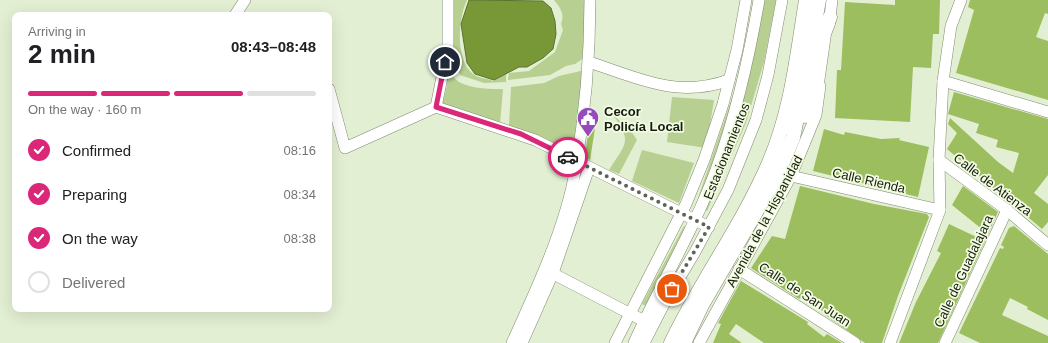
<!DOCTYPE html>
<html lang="en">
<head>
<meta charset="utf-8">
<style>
	:root { --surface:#fff; --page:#f6f6f6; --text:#202124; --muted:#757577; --line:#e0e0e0; --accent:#db2777 }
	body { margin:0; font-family:Arial,sans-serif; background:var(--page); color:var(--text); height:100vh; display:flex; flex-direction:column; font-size:15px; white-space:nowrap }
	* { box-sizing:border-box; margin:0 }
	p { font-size:13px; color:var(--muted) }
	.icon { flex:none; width:22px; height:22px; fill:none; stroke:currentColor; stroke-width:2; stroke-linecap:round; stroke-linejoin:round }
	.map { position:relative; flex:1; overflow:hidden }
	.details { position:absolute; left:12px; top:12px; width:320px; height:300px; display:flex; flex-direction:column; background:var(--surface); border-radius:8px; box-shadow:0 4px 16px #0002 }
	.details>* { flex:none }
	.pin { position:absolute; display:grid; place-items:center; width:34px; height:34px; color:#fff; margin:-17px; border:2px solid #fff; border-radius:50%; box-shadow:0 1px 4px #0007 }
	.courier { position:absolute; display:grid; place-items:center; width:40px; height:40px; margin:-20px; border:3px solid #db2777; border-radius:50%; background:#fff; color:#222; box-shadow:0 1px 5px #0007 }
	.summary em { font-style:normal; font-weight:800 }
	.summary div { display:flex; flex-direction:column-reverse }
	.summary { display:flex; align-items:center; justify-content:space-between; height:68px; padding:0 16px }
	h1 { font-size:26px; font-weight:800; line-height:30px }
	.bar { display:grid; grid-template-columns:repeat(4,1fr); gap:6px 4px; align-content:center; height:48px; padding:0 16px }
	.bar i { height:5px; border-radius:3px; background:var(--line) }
	.bar .active { background:var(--accent) }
	.bar p { grid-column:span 4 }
	ol { padding:0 16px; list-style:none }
	li { display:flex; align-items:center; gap:12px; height:44px }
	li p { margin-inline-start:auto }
	li .icon { padding:4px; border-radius:50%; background:var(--accent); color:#fff; stroke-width:4 }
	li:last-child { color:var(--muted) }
	li i { width:22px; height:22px; border:2px solid var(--line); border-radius:50% }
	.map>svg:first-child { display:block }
	.green { fill:#b7cf91 }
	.water { fill:#789837; stroke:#5b722c }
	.building { fill:#9cbe5e }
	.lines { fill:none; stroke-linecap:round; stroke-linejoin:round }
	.minor-casing { stroke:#7f8970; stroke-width:12 }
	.major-casing { stroke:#7f8970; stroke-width:15 }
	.minor { stroke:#fff; stroke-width:11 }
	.major { stroke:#fff; stroke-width:14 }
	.done { stroke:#5f6556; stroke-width:4; stroke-dasharray:0 7.2 }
	.route { stroke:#db2777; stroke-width:5 }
	.labels { text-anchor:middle; stroke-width:3.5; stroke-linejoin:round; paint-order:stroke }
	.poi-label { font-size:13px; font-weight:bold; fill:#181b12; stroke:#f1fce0; text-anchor:start }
	.street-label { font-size:13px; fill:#181b12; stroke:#f1fce0 }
</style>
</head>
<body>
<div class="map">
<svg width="1048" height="343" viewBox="0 0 1048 343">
	<rect width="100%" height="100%" fill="#e3efd3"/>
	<g class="green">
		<path d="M449 0H467C458 18 455 60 473 74 479 79 487 78 493 81L506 74V82L484 83 460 75 452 55Z"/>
		<path d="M554 0H586L587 56 575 64 566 66 550 75 508 80 509 73 529 71 555 52 563 30 561 24C565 14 560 7 554 0Z"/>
		<polygon points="755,0 776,0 764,62 746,123 707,211 695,207 747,54"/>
		<polygon points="585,70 574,156 509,126 511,87 544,83 559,76"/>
		<path d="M450 71C456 89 486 89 503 89L500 124 442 106 447 85 446 75Z"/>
		<polygon points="672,97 714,100 706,148 667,142"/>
		<path d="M612 114 631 131 637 140 619 174 609 170C625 144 634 142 612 114Z"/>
		<polygon points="642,150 694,163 679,203 632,181"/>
		<polygon points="684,226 695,234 652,309 642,304"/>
	</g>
	<polygon class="water" points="469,0 543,1 551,8 555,21 556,34 553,49 543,58 527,67 519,67 494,80 475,74 467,63 461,24"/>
	<g class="building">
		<polygon points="895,0 940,0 939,34 933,34 931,68 913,67 910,122 835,118 837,70 841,70 845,2 895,5"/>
		<polygon points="970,0 1048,0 1048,14 1045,13 1036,37 1048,41 1048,100 956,73 974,10 968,7"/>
		<polygon points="954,92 1048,119 1048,175 1034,193 1048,204 1048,222 1042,229 947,149 957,133 948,124 950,118 998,162 1013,173 1019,153 996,147 998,140 976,133 979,124 948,114"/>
		<polygon points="590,115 597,116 590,160 585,157"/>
		<polygon points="824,129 844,135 845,132 881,139 900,138 899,140 929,147 918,197 813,171"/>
		<polygon points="800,186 874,204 927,214 929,217 898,296 882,343 865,343 825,315 826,313 800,298 799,299 751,268 772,236 785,239"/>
		<polygon points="963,186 998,212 988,234 952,205"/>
		<polygon points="949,224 985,241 938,343 899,343 916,302 941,253 937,251"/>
		<polygon points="1014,226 1048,254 1048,320 1027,309 1028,307 1010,298 1002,315 1048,336 1048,343 980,343 959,333 1000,248 1003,249 1004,247 1001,245 1009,228"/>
		<polygon points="741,281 808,322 807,324 824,337 827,334 842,343 764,343 736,324 729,334 742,343 713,343 721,324 718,323"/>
	</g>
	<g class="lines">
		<g class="minor-casing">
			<g id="minor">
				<polyline points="235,15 245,0"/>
				<polyline points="829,25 832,0"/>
				<path d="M589 62C638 78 677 99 729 80"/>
				<polyline points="943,81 1048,112"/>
				<polyline points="329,89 345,148 436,107 535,140 709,227"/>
				<polyline points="436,107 448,47 448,0"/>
				<polyline points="939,160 1007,210 1048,245"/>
				<polyline points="791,176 940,210"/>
				<polyline points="739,269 855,343"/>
				<polyline points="546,270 650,324"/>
				<path d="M512 343C536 290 565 229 575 172 585 115 590 58 590 0"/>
				<polyline points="522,343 553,273 589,168"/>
				<polyline points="615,343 686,204 704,160 723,104 737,50 746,0"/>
				<path d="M634 343C660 285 694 230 716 170 736 115 749 58 759 0"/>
				<polyline points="644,343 665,302 695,252 728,190 756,120 768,75 782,0"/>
				<polyline points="699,343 791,176 816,115 820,86"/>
				<polyline points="890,343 940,210 939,160 943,81 951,26 961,0"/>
				<polyline points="945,343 1007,210"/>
			</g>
		</g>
		<g class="major-casing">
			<g id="major">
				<polyline points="805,116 817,83 824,34 830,17"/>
				<path d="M671 343C700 282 741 227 768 165 791 113 797 56 806 0"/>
				<polyline points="684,343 702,305 777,176 793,138 804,82 819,0"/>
			</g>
		</g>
		<use href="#minor" class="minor"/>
		<use href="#major" class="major"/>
	</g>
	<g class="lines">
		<polyline class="done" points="568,157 709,227 672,289"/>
		<polyline class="route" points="445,62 436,107 521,134 568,157"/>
	</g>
	<defs>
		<g id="civic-pin" transform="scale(1.15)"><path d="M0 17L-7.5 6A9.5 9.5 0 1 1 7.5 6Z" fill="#954bbe" stroke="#f1fce0"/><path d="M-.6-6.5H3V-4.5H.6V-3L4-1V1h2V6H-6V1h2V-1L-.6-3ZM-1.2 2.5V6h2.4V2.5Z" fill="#fff"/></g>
	</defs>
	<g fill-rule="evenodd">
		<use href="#civic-pin" x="588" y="118"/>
	</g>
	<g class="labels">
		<g class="poi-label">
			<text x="604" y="116">Cecor<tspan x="604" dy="15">Policía Local</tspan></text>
		</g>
		<g class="street-label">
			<text transform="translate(726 151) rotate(-68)" y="5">Estacionamientos</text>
			<text transform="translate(869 180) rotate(13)" y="5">Calle Rienda</text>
			<text transform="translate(993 184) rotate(37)" y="5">Calle de Atienza</text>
			<text transform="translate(764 221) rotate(-62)" y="5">Avenida de la Hispanidad</text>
			<text transform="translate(963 271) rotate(-65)" y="5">Calle de Guadalajara</text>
			<text transform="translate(805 294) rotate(33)" y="5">Calle de San Juan</text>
		</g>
	</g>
</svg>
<div class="pin" style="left:672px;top:289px;background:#ea580c"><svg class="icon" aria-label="bag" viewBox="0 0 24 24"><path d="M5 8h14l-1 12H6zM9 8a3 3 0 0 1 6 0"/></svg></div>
<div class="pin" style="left:445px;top:62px;background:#1f2937"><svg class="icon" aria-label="home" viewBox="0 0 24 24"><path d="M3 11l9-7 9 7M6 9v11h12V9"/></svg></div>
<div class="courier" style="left:568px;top:157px"><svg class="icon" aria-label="car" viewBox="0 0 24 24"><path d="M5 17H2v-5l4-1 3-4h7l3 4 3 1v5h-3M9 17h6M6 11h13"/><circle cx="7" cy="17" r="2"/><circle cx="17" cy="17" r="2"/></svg></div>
<section class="details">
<div class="summary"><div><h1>2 min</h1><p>Arriving in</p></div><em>08:43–08:48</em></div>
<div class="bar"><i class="active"></i><i class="active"></i><i class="active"></i><i></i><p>On the way · 160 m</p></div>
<ol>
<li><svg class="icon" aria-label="check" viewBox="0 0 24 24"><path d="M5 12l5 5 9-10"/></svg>Confirmed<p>08:16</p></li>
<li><svg class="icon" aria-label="check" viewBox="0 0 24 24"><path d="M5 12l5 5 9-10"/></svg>Preparing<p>08:34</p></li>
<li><svg class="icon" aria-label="check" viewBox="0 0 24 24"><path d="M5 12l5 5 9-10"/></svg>On the way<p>08:38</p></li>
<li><i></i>Delivered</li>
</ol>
</section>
</div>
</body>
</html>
